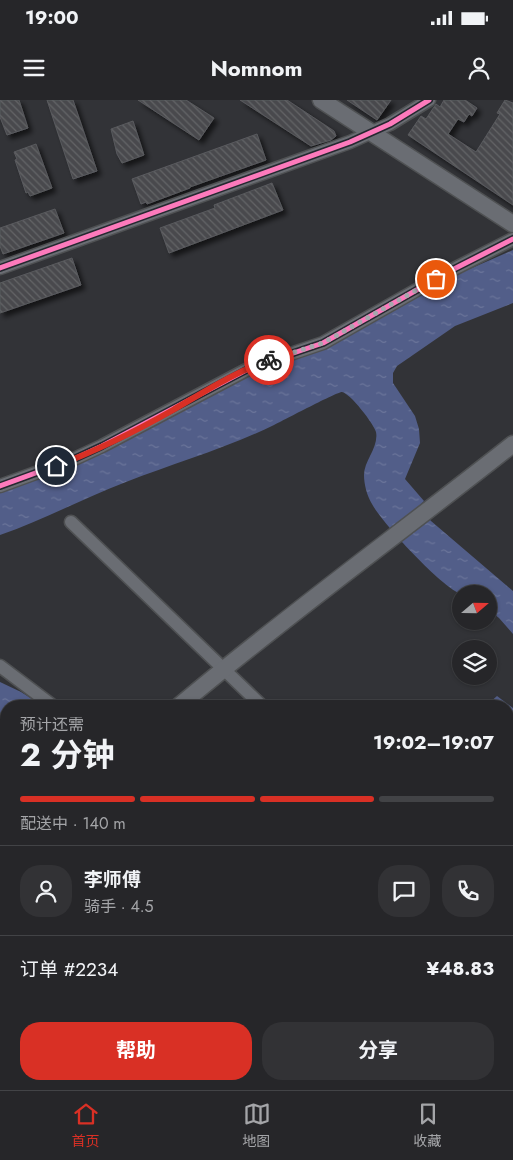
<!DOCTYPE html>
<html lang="zh">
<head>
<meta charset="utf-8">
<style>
	:root { --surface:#262629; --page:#323235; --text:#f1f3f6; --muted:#a4a5a8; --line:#424346; --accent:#d93025 }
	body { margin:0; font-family:Jost,"Noto Sans SC",sans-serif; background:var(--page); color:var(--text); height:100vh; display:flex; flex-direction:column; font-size:19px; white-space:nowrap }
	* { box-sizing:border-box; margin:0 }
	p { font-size:16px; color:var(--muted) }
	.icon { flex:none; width:28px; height:28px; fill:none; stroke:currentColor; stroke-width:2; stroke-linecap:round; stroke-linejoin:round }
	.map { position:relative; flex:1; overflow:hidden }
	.sheet { position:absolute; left:0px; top:600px; width:514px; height:390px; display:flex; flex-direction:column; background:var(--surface); border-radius:20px 20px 0 0; box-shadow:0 1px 4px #0004,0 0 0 1px var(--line) }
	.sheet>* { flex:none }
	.needle { width:32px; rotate:70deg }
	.buttons { position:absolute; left:452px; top:485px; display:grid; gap:10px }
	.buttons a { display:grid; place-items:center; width:45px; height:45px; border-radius:50%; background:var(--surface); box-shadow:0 1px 4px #0004,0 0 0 1px var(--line); font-size:25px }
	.pin { position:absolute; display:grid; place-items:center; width:42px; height:42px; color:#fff; margin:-21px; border:2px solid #fff; border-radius:50%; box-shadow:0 1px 5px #0007 }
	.courier { position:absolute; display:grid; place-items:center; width:50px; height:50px; margin:-25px; border:4px solid #d93025; border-radius:50%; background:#fff; color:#222; box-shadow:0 1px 6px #0007 }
	.overview em { font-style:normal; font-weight:700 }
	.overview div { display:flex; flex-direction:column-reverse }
	.overview { display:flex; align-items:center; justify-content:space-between; height:85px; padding:0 20px }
	h1 { font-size:32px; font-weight:700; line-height:38px }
	.bar { display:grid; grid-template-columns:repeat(4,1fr); gap:8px 5px; align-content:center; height:60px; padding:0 20px }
	.bar i { height:6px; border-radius:4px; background:var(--line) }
	.bar .on { background:var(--accent) }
	.bar p { grid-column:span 4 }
	.line { display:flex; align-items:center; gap:12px; padding:0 20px; border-top:1px solid var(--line) }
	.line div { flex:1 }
	.round { display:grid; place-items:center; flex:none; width:52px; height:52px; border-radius:20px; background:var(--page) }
	.primary-button { display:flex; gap:10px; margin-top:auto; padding:10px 20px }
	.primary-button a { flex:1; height:58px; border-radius:20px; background:var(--accent); color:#fff; font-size:20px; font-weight:700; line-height:58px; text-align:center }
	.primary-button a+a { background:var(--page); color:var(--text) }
	.status { display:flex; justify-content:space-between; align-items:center; height:35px; padding:0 25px; background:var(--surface); direction:ltr }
	.status svg { height:14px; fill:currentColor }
	header { display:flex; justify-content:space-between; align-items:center; height:65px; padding:0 20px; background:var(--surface); font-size:22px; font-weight:700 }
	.tabs { display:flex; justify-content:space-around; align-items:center; height:70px; border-top:1px solid var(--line); background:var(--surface); font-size:14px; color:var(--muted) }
	.tabs a { display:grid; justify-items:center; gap:2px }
	.tabs .on { color:var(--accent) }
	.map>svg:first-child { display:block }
	.water { fill:url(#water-ripples) }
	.building { fill:url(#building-back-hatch); stroke:#595a5e; filter:url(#shadow) }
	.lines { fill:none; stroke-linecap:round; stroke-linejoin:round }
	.minor-casing { stroke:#4f5153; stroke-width:15 }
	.tertiary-casing { stroke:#4f5153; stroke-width:19 }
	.secondary-casing { stroke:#4f5153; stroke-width:21 }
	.minor { stroke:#6a6d73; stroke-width:12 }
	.tertiary { stroke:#6a6d73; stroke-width:16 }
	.secondary { stroke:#6e6f77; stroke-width:19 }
	.cycleway-casing { stroke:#252830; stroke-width:8 }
	.cycleway { stroke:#fd7abc; stroke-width:5 }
	.done { stroke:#a6a8ad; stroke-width:5; stroke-dasharray:0 9 }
	.route { stroke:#d93025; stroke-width:6 }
</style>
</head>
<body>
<div class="status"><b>19:00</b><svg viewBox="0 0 49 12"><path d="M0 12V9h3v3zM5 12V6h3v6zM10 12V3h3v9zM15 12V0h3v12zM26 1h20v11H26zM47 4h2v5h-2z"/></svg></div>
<header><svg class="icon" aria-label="menu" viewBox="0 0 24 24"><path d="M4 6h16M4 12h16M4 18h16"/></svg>Nomnom<svg class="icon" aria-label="person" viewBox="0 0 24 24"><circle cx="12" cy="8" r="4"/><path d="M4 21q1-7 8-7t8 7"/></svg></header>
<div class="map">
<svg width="513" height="990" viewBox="0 0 513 990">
	<defs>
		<pattern id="water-ripples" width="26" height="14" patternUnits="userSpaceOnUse" patternTransform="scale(1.25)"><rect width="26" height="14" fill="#525e89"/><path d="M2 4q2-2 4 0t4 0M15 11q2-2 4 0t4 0" fill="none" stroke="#6b759a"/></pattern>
		<pattern id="building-back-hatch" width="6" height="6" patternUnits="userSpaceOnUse" patternTransform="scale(1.25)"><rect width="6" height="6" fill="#494a4d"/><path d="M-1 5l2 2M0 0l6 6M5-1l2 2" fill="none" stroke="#636467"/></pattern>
		<filter id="shadow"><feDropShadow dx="4" dy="4" stdDeviation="2.5" flood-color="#0009"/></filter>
	</defs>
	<rect width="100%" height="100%" fill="#323337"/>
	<g class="water">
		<path d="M513 150V203L455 226 397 266 393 273V283L415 316 419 329 420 343 405 379 424 401 419 406 431 421 513 491V534L499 518 489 510V494C480 494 466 496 459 493 440 485 382 423 372 404 367 396 364 384 364 375 364 361 379 347 376 332 374 324 350 293 342 292 337 292 284 320 274 325 227 348 175 363 126 382 84 398 43 420 0 435V392L234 281 375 218 465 171Z"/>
		<polygon points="0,582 21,592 43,606 6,606 6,646 0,641"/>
		<polygon points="497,596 513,608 513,648 508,644 508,606 486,606"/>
		<polygon points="508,922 513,926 513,990 506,990 499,984 508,984"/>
		<polygon points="198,984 279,984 278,987 280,990 208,990"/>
	</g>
	<g class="building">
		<polygon points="0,0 19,0 28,28 7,35 0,17"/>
		<polygon points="47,0 73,0 97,71 73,79"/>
		<polygon points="138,0 186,0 214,18 199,40"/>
		<polygon points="240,0 287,0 334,31 336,36 331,40 311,46"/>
		<polygon points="347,0 391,0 377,20"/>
		<polygon points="444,0 465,0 477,8 472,16 469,14 464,22 458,19 448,34 476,52 500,14 497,13 505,0 513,3 513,105 408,35 421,16 426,19 436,4 440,7"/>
		<polygon points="133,21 144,55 122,63 117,54 111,29"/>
		<polygon points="257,34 266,60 190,87 190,88 147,104 146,102 141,104 132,79"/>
		<polygon points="36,44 52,88 30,96 28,92 26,93 15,60 17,59 14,52"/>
		<polygon points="272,83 283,110 169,153 160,128 215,108 214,105"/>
		<polygon points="55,109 64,133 3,154 0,146 0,128"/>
		<polygon points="72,158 81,185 0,213 0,183"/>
	</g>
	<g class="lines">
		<g class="minor-casing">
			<g id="minor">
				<polyline points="0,168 350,42 390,24 429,0"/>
				<polyline points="0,386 74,359 102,346 252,267 323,243 452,170 513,139"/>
				<polyline points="71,422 262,606"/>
				<polyline points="0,566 53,606"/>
				<polyline points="508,858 513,862"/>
			</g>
		</g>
		<g class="tertiary-casing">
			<g id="tertiary">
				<polyline points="321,0 513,124"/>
				<path d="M179 606C287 515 402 432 513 344"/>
				<polyline points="0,772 6,765"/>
			</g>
		</g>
		<g class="secondary-casing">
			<g id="secondary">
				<polyline points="508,911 513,905"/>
				<polyline points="445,990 450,984"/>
			</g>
		</g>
		<use href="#minor" class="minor"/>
		<use href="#tertiary" class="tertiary"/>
		<use href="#secondary" class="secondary"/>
		<g class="cycleway-casing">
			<g id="cycleway">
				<polyline points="0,168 350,42 390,24 429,0"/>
				<polyline points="0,386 74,359 102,346 252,267 323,243 452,170 513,139"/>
			</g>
		</g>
		<use href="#cycleway" class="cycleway"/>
	</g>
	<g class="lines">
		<polyline class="done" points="269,260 323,243 436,179"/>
		<path class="route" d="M56 366C96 351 136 331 173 310 204 292 235 272 269 260"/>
	</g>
</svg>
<div class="buttons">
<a><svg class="needle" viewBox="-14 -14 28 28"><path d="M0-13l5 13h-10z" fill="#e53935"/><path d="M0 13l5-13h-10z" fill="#a4a5a8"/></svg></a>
<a><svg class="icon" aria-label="layers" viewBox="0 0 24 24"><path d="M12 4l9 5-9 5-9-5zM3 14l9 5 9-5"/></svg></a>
</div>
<div class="pin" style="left:436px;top:179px;background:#ea580c"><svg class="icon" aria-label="bag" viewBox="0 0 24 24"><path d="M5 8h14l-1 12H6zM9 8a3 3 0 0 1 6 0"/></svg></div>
<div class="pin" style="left:56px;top:366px;background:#1f2937"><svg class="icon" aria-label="home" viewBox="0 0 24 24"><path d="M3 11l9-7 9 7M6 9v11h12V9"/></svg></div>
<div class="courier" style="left:269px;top:260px"><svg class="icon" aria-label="bike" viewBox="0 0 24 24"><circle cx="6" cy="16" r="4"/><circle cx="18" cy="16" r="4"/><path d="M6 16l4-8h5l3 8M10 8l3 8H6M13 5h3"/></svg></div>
<section class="sheet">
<div class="overview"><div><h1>2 分钟</h1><p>预计还需</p></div><em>19:02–19:07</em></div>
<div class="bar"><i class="on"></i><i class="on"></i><i class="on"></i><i></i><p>配送中 · 140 m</p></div>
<div class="line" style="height:90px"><a class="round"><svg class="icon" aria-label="person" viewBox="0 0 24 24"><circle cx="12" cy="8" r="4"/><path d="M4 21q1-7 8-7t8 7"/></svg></a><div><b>李师傅</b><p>骑手 · 4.5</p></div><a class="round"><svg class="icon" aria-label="chat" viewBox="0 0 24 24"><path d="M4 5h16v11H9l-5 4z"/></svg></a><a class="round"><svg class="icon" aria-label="phone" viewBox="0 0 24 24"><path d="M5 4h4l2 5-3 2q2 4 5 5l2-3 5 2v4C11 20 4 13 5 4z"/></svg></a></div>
<div class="line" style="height:65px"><div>订单 #2234</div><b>¥48.83</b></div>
<div class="primary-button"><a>帮助</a><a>分享</a></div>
</section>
</div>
<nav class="tabs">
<a class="on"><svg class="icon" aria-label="home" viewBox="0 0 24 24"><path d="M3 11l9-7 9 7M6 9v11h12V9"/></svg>首页</a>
<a><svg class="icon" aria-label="map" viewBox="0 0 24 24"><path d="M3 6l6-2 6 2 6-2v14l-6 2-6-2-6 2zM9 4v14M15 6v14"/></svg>地图</a>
<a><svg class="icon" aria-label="saved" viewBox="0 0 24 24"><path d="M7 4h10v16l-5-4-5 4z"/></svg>收藏</a>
</nav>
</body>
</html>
